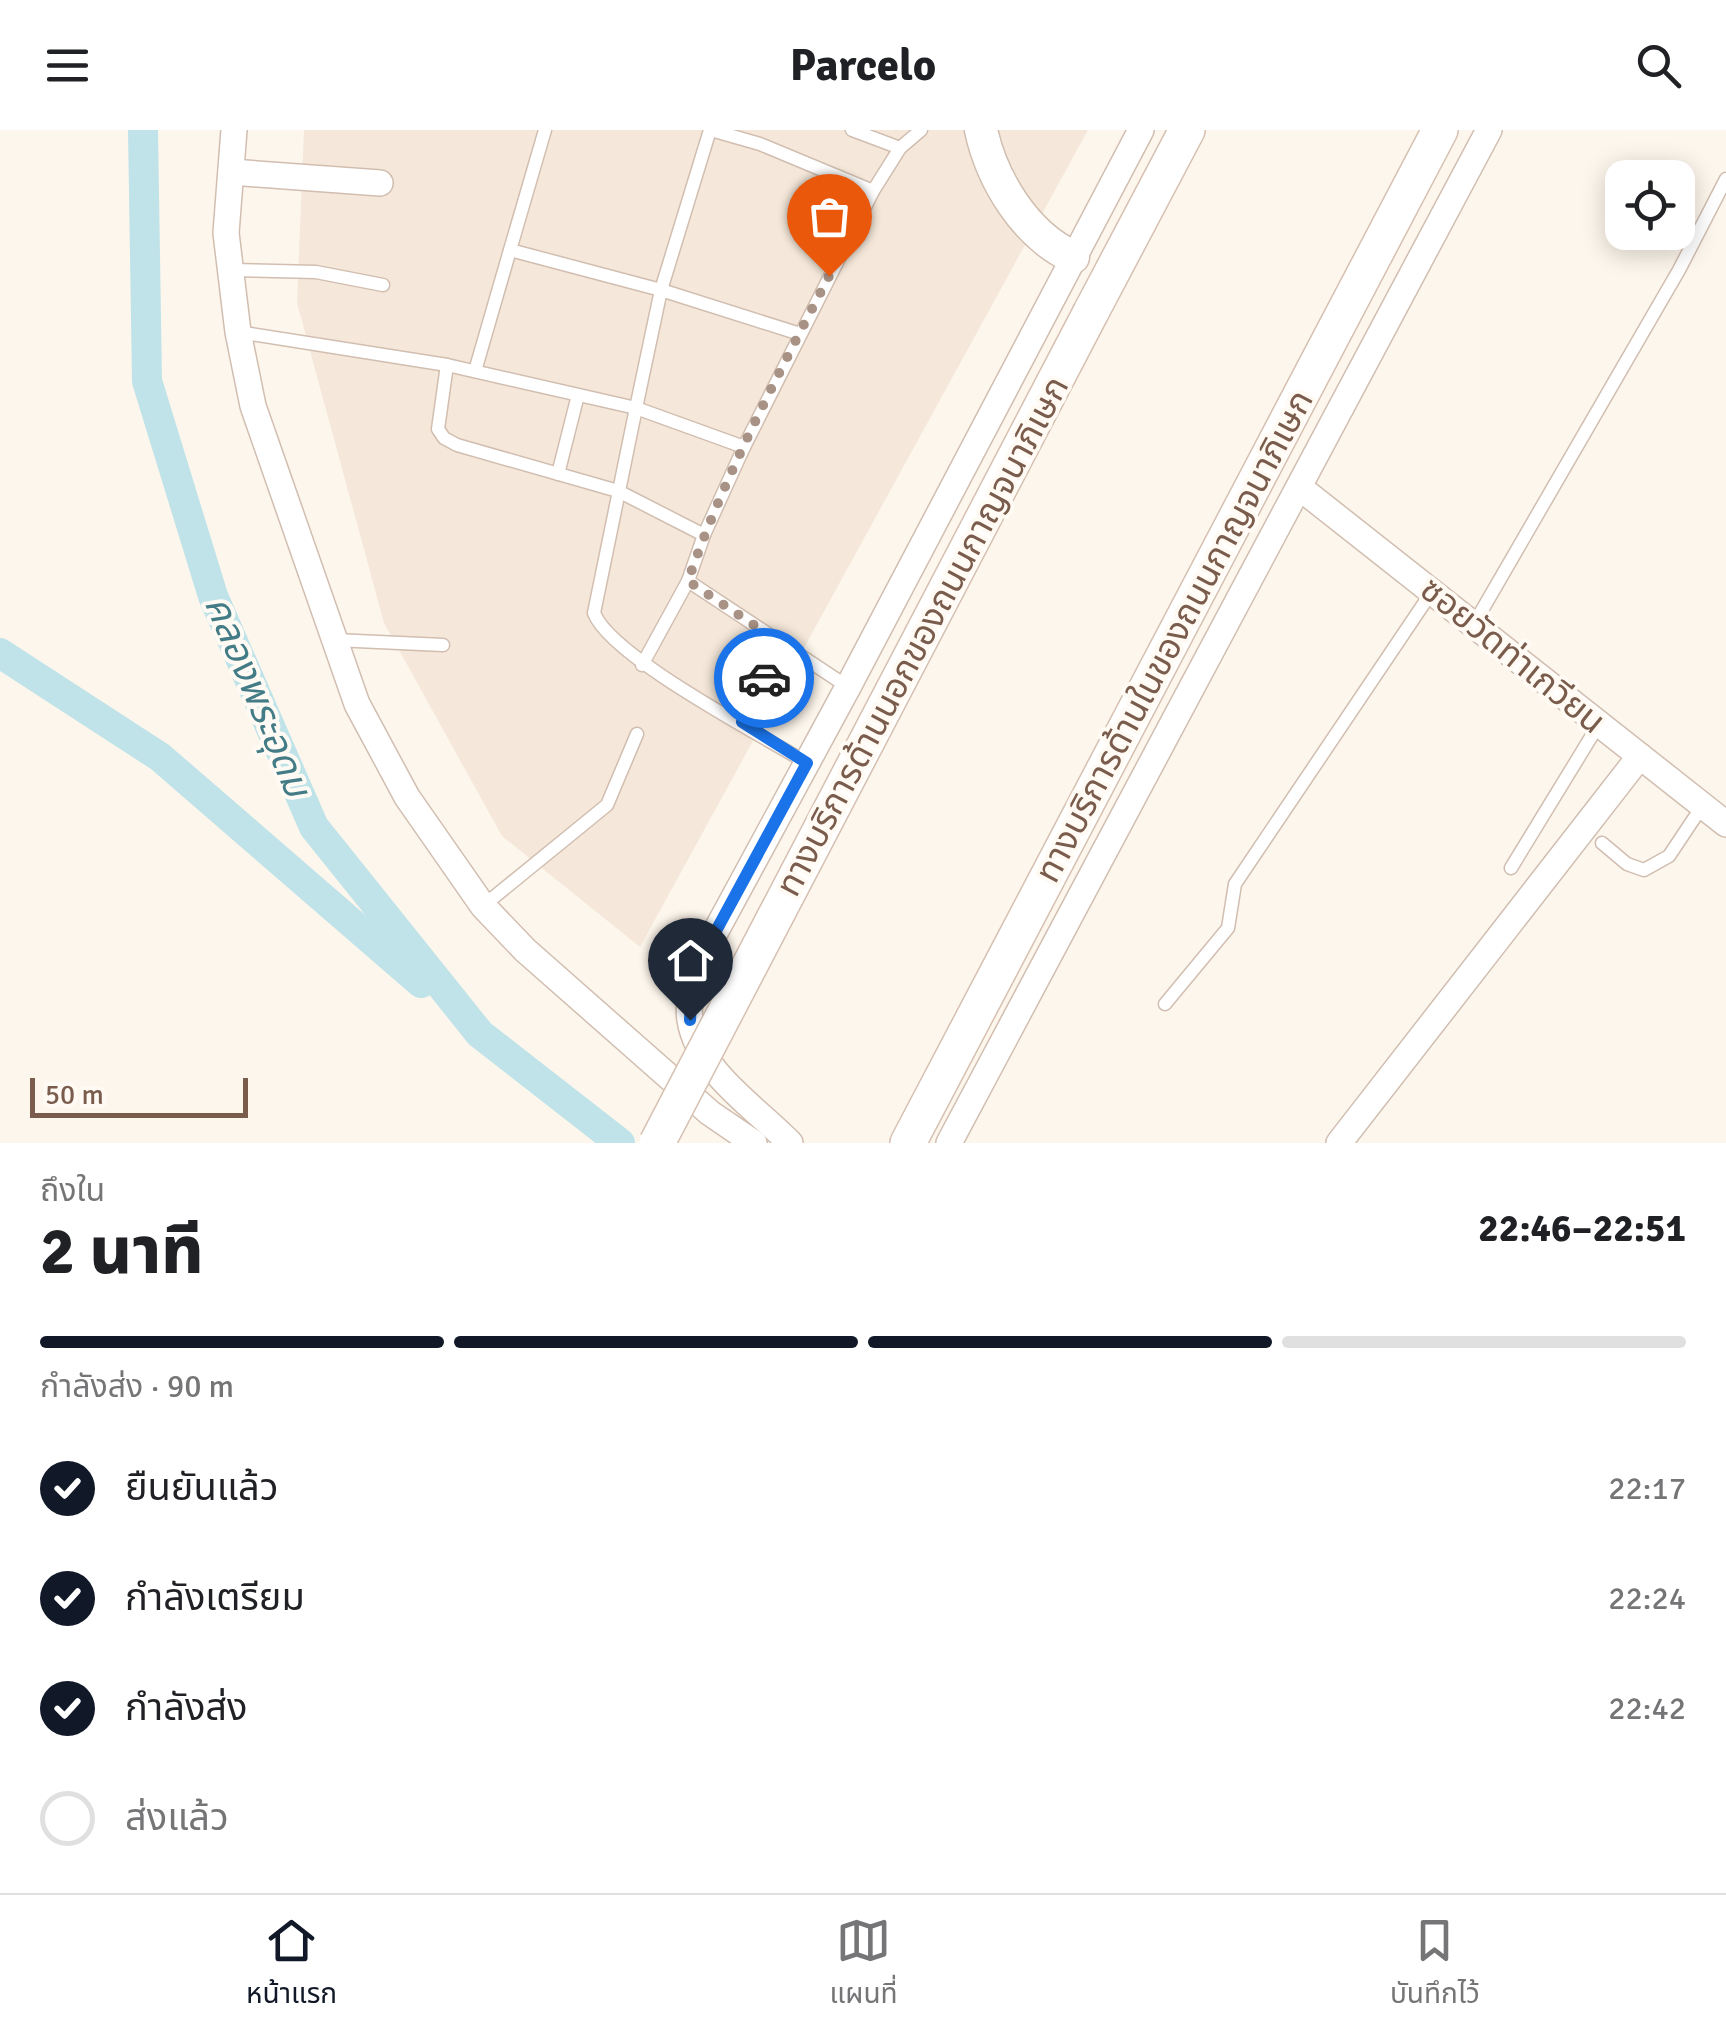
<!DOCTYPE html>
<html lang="th">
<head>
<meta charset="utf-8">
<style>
	:root { --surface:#fff; --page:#f6f6f6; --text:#202124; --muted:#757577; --line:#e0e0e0; --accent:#111827 }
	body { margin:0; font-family:Signika,"Noto Sans Thai",sans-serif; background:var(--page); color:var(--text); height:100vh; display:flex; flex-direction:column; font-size:38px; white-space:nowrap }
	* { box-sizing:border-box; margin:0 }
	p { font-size:32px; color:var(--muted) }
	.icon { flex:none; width:55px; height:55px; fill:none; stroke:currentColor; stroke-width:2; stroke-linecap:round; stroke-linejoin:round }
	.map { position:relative; height:1013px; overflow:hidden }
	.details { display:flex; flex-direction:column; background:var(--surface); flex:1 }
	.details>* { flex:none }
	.fabs { position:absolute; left:1605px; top:30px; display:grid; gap:20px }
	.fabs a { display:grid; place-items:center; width:90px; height:90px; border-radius:20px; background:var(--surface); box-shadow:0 5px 25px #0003; font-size:50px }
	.scale { position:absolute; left:30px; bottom:25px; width:218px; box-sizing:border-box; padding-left:10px; border:5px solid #7a5c4d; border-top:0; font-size:28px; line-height:35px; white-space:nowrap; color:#7a5c4d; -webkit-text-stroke:8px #fffaf3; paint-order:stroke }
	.pin { position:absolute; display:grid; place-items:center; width:85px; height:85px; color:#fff; margin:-102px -42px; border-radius:50% 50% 50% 0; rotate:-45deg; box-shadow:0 0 10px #0007 }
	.pin .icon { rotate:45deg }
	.courier { position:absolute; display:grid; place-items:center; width:100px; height:100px; margin:-50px; border:8px solid #1a73e8; border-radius:50%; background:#fff; color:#222; box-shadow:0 2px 12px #0007 }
	.summary em { font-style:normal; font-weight:800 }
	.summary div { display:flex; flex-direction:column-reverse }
	.summary { display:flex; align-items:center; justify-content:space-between; height:170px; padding:0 40px }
	h1 { font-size:65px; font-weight:800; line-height:75px }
	.bar { display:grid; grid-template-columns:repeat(4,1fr); gap:15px 10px; align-content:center; height:120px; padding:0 40px }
	.bar i { height:12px; border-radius:8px; background:var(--line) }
	.bar .selected { background:var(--accent) }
	.bar p { grid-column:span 4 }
	ol { padding:0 40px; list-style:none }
	li { display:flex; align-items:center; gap:30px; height:110px }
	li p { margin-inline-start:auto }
	li .icon { padding:10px; border-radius:50%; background:var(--accent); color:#fff; stroke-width:4 }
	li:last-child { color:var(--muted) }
	li i { width:55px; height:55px; border:5px solid var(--line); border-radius:50% }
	header { display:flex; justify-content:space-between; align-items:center; height:130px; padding:0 40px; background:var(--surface); font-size:45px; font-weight:800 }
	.tabs { display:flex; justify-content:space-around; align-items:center; height:140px; border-top:2px solid var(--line); background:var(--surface); font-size:28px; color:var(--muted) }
	.tabs a { display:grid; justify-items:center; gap:5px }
	.tabs .selected { color:var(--accent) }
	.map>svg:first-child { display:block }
	.residential { fill:#f5e8da }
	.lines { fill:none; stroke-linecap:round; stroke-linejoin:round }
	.canal { stroke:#bfe3e8; stroke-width:30 }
	.service-casing { stroke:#d1beb0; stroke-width:15 }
	.minor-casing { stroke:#d1beb0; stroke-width:28 }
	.tertiary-casing { stroke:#d1beb0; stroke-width:35 }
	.secondary-casing { stroke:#d6c0b0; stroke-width:38 }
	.service { stroke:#fff; stroke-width:12 }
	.minor { stroke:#fff; stroke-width:25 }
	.tertiary { stroke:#fff; stroke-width:32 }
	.secondary { stroke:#fff; stroke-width:35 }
	.secondary-bridge-casing { stroke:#d6c0b0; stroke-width:38; stroke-linecap:butt }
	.secondary-bridge { stroke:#fff; stroke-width:35 }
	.done { stroke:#a89285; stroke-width:10; stroke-dasharray:0 18 }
	.route { stroke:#1a73e8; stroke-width:12 }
	.labels { text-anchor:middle; stroke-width:8; stroke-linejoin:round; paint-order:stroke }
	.street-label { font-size:35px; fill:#7a5c4d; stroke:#fffaf3 }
	.water-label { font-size:38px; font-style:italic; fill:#437c86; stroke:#fffaf3 }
</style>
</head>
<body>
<header><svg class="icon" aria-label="menu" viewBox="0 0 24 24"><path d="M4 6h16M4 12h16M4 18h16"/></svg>Parcelo<svg class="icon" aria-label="search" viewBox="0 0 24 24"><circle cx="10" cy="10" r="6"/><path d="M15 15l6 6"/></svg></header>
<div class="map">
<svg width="1726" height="1013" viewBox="0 0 1726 1013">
	<rect width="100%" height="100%" fill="#fdf6ec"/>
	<polygon class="residential" points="304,0 1088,0 640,817 502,706 384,493 297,173"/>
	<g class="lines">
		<g class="canal">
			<polyline points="143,0 147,251 213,466 314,697 480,904 620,1013"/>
			<polyline points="0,523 160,627 421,853"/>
		</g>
		<g class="service-casing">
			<g id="service">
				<polyline points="545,0 510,120 661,160 800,204"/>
				<polyline points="711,0 760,14 873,61"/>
				<polyline points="852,0 900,18"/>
				<polyline points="231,140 316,142 383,155"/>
				<polyline points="238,202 447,235 636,278 661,160 710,0"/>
				<polyline points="447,235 438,299 444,308 457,315 618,361 704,405"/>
				<polyline points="475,241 510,120"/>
				<path d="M744 317 636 278 594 483C611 527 760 604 807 633"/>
				<polyline points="558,344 578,265"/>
				<polyline points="688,451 848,557"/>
				<polyline points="1474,494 1679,140 1726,49"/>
				<polyline points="335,510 443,515"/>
				<polyline points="642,535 688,451 704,405 744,317 873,61 900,18 921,0"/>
				<polyline points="741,592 781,513"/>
				<polyline points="1602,713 1627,734 1644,740 1669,726 1703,675"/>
				<polyline points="1511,738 1599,594"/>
				<polyline points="483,776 607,675 637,604"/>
				<polyline points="1165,874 1228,798 1235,754 1433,460"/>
			</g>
		</g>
		<g class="minor-casing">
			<g id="minor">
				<polyline points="234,0 226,103 238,202 253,276 357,574 407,667 483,776 525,820 710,983 754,1013"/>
				<polyline points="231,42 380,53"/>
				<polyline points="1299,357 1726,694"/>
				<path d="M790 1013C756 978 698 941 690 890 687 872 694 851 698 834L848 557 1141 0"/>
				<polyline points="949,1013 1489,0"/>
				<polyline points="1339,1013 1640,626"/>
			</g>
		</g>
		<g class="tertiary-casing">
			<path id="tertiary" d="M981 0C992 50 1025 105 1073 127"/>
		</g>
		<g class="secondary-casing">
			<g id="secondary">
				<polyline points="1091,182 1187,0"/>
				<polyline points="908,1013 1440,0"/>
			</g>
		</g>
		<use href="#service" class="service"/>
		<use href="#minor" class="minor"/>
		<use href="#tertiary" class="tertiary"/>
		<use href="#secondary" class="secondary"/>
		<g class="secondary-bridge-casing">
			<polyline id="secondary-bridge" points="657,1013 1091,182"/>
		</g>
		<use href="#secondary-bridge" class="secondary-bridge"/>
	</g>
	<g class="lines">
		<path class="done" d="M764 548 781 513 688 451C724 346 778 245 829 146"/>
		<polyline class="route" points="690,890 692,859 698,834 807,633 742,592 764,548"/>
	</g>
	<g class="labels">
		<g class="street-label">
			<text transform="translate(922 506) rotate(-62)" y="12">ทางบริการด้านนอกของถนนกาญจนาภิเษก</text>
			<text transform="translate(1174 506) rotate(-62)" y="12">ทางบริการด้านในของถนนกาญจนาภิเษก</text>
			<text transform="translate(1513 525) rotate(39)" y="12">ซอยวัดท่าเกวียน</text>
		</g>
		<g class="water-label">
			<text transform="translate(258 566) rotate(67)" y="13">คลองพระอุดม</text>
		</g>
	</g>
</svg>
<div class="fabs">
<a><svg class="icon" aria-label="locate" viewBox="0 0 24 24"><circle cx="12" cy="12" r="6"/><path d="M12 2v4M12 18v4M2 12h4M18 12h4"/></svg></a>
</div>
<div class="scale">50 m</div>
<div class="pin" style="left:829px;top:146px;background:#ea580c"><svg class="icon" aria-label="bag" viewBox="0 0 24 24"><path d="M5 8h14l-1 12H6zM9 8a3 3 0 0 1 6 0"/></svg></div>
<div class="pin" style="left:690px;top:890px;background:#1f2937"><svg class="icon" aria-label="home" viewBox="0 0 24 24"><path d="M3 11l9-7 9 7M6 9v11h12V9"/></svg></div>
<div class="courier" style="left:764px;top:548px"><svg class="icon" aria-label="car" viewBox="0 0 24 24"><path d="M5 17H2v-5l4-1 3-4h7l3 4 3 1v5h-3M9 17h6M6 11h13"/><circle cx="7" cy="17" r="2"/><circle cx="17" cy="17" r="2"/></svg></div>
</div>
<section class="details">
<div class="summary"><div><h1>2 นาที</h1><p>ถึงใน</p></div><em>22:46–22:51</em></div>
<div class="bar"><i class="selected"></i><i class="selected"></i><i class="selected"></i><i></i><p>กำลังส่ง · 90 m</p></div>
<ol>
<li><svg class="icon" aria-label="check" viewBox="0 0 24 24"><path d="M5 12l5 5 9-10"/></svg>ยืนยันแล้ว<p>22:17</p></li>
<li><svg class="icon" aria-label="check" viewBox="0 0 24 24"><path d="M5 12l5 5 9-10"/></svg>กำลังเตรียม<p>22:24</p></li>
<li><svg class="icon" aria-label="check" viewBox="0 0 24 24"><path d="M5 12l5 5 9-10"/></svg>กำลังส่ง<p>22:42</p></li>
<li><i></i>ส่งแล้ว</li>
</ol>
</section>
<nav class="tabs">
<a class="selected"><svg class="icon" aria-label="home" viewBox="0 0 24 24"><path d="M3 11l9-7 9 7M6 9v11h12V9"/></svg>หน้าแรก</a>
<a><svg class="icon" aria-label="map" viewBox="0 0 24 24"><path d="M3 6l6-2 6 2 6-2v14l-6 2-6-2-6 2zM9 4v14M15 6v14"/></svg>แผนที่</a>
<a><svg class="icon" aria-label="saved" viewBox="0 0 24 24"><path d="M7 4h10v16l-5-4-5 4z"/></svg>บันทึกไว้</a>
</nav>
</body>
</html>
